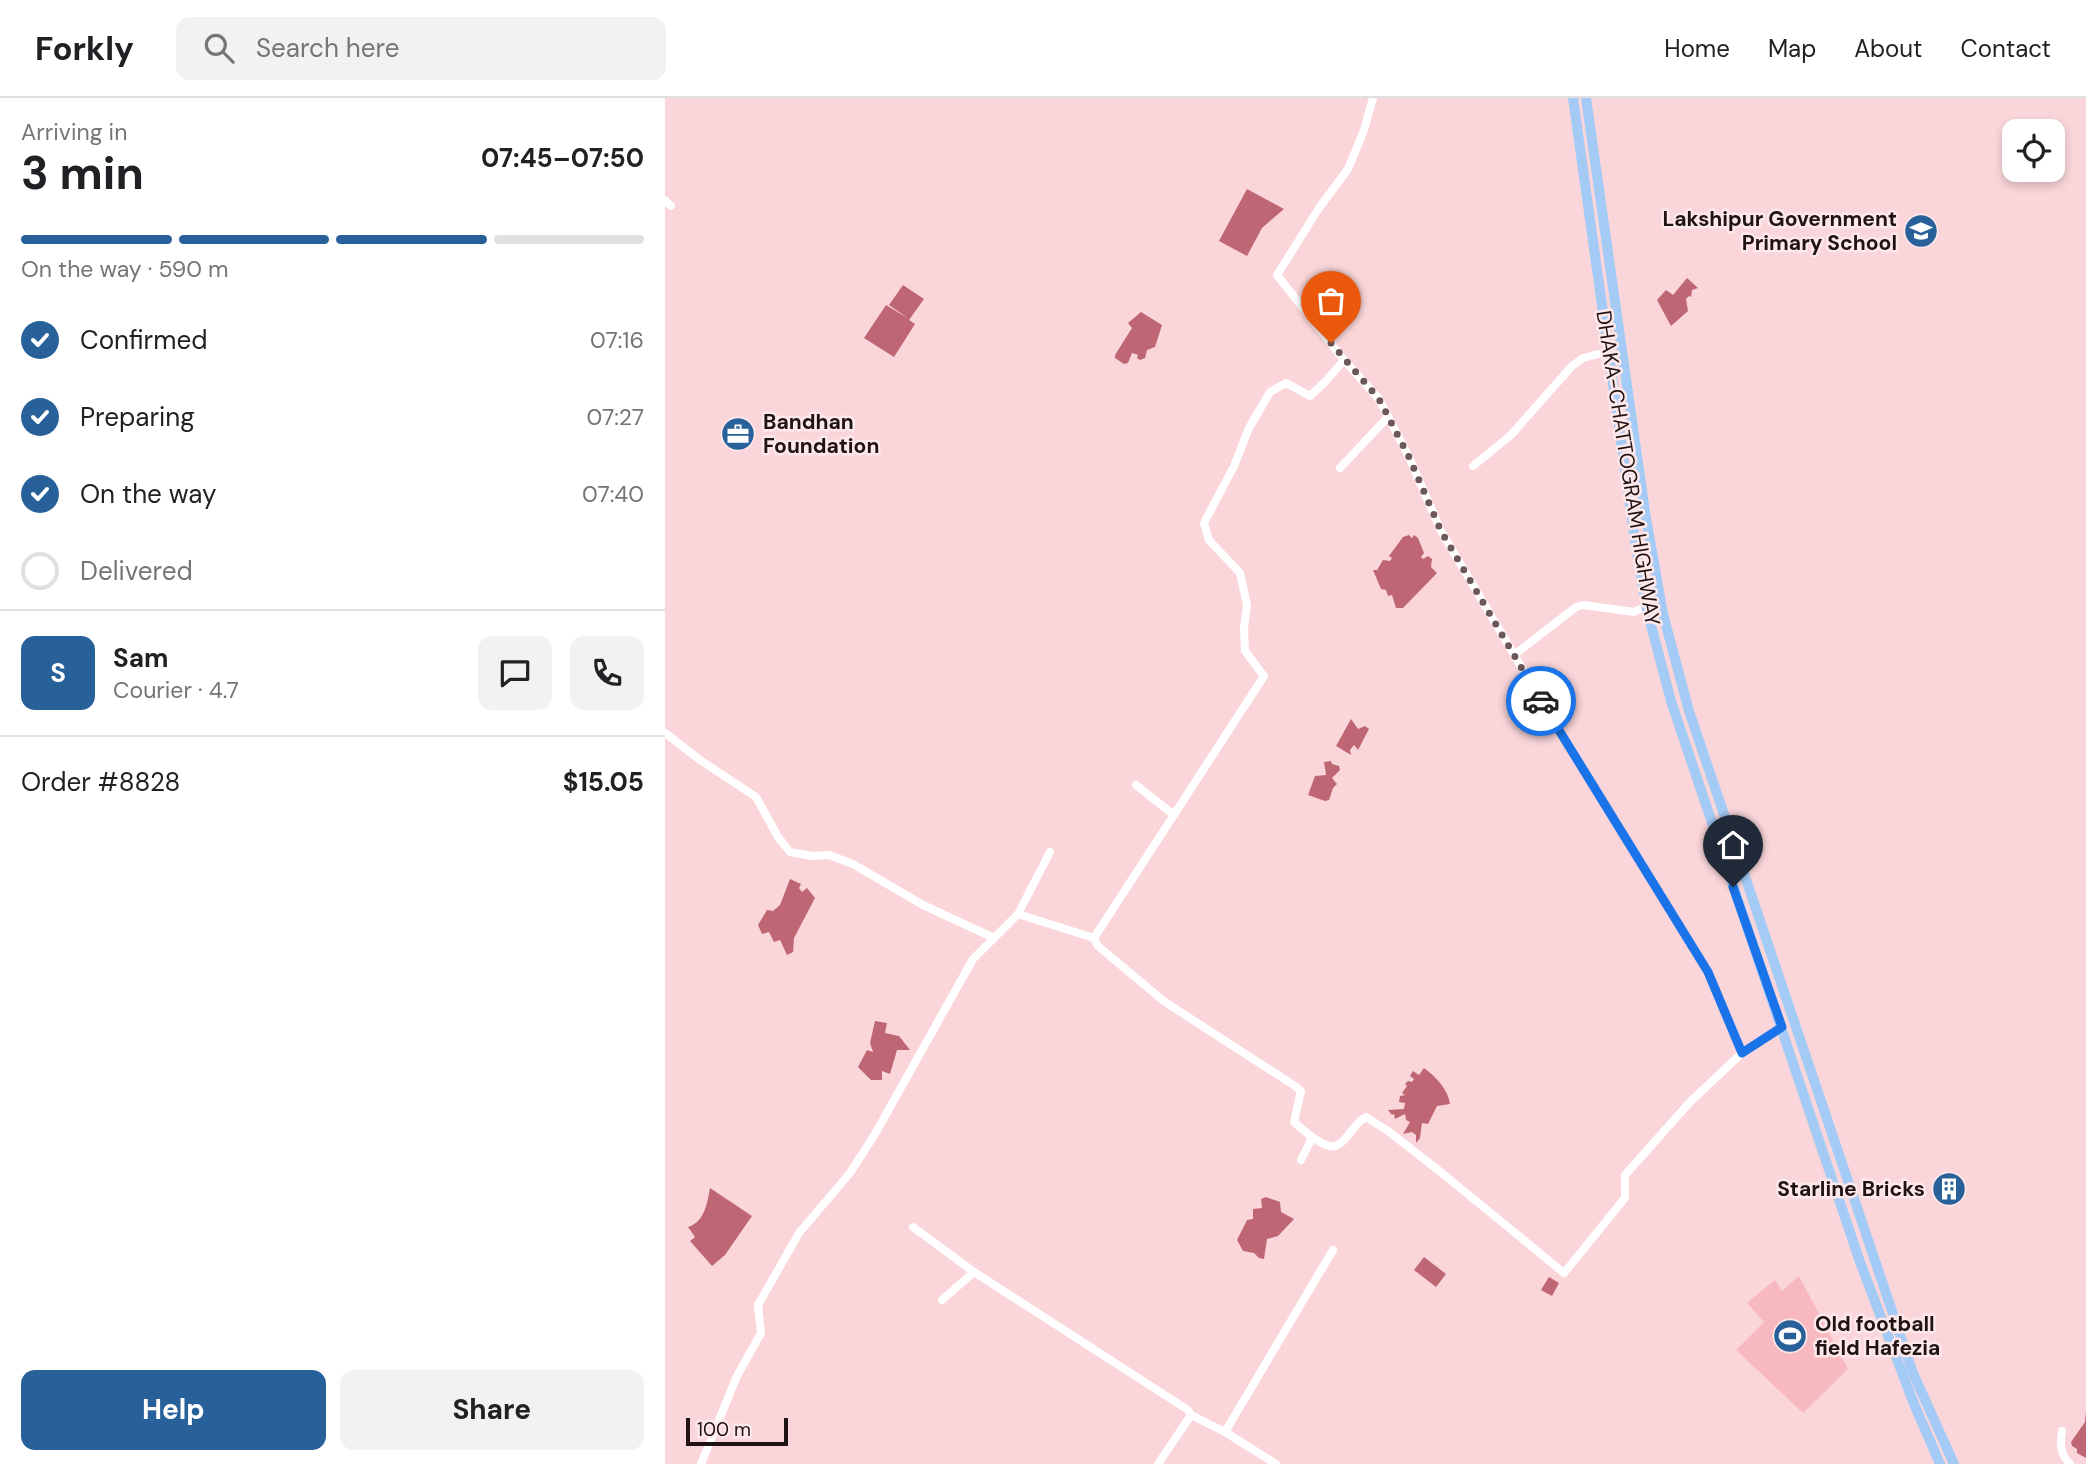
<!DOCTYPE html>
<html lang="en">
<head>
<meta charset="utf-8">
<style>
	:root { --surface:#fff; --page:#f2f2f2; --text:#202124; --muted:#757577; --line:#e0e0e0; --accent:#286199 }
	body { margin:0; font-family:"DM Sans",sans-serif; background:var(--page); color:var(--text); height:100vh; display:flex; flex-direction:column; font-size:26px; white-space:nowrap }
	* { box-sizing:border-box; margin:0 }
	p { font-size:23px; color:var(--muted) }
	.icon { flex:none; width:38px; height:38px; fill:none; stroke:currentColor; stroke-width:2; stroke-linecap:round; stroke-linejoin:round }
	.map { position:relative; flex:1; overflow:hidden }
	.side { display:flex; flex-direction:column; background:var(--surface); width:665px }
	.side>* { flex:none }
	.tools { position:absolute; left:1337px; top:21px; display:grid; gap:14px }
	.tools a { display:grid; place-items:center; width:63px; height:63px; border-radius:14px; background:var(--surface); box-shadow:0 4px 10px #0003; font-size:35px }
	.scale { position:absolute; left:21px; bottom:18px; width:102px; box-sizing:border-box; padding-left:7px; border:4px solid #1f1314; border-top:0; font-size:19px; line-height:24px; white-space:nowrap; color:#1f1314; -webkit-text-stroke:5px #fee8ea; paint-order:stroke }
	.pin { position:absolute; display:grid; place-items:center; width:60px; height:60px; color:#fff; margin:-72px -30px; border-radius:50% 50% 50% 0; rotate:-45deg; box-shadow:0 0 7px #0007 }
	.pin .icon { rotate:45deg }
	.courier { position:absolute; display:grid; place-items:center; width:70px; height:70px; margin:-35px; border:5px solid #1a73e8; border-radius:50%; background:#fff; color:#222; box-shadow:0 2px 9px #0007 }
	.head em { font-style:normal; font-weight:700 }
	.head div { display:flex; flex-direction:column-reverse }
	.head { display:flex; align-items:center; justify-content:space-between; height:119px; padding:0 21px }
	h1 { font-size:46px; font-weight:700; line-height:52px }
	.bar { display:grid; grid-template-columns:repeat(4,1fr); gap:10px 7px; align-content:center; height:84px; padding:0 21px }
	.bar i { height:9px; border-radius:5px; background:var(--line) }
	.bar .current { background:var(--accent) }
	.bar p { grid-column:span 4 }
	.line { display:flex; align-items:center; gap:18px; padding:0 21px; border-top:2px solid var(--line) }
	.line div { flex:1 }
	.round { display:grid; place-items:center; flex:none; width:74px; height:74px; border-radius:14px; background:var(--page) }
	ol { padding:0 21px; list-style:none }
	li { display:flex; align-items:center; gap:21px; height:77px }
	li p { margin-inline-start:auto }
	li .icon { padding:7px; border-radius:50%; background:var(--accent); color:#fff; stroke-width:4 }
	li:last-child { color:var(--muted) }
	li i { width:38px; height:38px; border:4px solid var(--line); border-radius:50% }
	.button { display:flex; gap:14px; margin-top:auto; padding:14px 21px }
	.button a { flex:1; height:80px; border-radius:14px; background:var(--accent); color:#fff; font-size:28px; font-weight:700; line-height:80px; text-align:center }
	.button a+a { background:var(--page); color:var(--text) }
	header { display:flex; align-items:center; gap:42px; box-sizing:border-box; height:98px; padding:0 35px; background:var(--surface); border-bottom:2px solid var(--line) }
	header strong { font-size:33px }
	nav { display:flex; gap:38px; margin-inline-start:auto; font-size:24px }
	.search { width:490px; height:63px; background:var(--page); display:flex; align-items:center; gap:18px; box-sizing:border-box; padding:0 24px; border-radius:14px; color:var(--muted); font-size:26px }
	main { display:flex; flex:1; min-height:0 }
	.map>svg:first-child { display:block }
	.green { fill:#f8b8bf }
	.water { fill:#bf6674 }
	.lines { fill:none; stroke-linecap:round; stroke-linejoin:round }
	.minor { stroke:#fff; stroke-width:8 }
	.highway { stroke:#a4cbf5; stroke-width:10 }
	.done { stroke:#6c5759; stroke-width:7; stroke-dasharray:0 12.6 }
	.route { stroke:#1a73e8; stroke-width:9 }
	.labels { text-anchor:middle; stroke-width:5; stroke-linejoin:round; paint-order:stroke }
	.poi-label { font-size:21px; font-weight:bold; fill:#1f1314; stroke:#fee8ea; text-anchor:end }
	.street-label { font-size:21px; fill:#1f1314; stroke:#fee8ea }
</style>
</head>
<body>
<header>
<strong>Forkly</strong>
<div class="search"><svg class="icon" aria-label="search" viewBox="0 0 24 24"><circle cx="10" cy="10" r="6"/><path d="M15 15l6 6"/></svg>Search here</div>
<nav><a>Home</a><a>Map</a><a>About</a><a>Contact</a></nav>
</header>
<main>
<section class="side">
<div class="head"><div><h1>3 min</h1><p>Arriving in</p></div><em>07:45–07:50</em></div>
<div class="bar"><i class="current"></i><i class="current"></i><i class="current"></i><i></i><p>On the way · 590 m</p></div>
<ol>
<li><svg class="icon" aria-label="check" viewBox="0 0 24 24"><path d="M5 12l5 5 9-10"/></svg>Confirmed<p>07:16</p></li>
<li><svg class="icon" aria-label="check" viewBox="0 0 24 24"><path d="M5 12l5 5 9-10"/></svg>Preparing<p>07:27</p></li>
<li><svg class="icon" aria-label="check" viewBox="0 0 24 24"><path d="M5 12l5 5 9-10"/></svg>On the way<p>07:40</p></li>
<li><i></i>Delivered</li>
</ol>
<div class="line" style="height:126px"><b class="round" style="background:var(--accent);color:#fff">S</b><div><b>Sam</b><p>Courier · 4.7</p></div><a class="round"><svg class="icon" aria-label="chat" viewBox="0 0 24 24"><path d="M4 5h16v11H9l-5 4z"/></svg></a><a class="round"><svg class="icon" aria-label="phone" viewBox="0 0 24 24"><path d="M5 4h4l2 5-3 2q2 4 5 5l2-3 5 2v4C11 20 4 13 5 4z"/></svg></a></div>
<div class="line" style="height:91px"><div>Order #8828</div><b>$15.05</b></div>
<div class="button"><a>Help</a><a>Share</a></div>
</section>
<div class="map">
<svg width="1421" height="1366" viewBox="0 0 1421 1366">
	<rect width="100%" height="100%" fill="#fad6da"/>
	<polygon class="green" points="1134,1178 1183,1271 1138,1315 1071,1252 1099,1224 1082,1205 1110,1182 1117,1193"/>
	<g class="water">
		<polygon points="582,91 619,111 597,130 582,158 554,143"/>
		<polygon points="1022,180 1033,190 1027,192 1026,199 1024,198 1021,201 1023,213 1006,228 992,202 1001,192 1008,197"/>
		<polygon points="238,187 259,201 244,222 250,226 229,259 199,240 221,207 244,221 224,207"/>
		<polygon points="476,214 497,227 490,249 482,252 480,260 475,262 472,260 473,257 467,255 463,265 459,266 450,260 450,257 467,230 463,225"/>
		<polygon points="744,437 747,440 749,437 753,440 759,455 756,459 758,461 763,458 767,461 766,469 772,475 738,510 731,510 727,497 723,498 721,492 716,491 708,472 712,472 718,462 725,463 727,460 724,458 738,439"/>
		<polygon points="686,621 693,631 700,628 704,631 693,652 689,647 685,652 686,657 671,648"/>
		<polygon points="666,663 667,666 674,668 675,672 667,680 672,686 668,690 664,702 660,703 643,697 650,678 661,677 659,664"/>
		<polygon points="125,781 136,786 134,790 137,794 142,790 150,800 129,840 128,854 122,857 115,842 109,844 104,834 97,836 93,827 102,812 108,813 115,807"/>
		<polygon points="210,923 222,925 220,935 234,938 245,952 232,952 225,976 217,973 217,982 206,982 193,969 202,952 208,954 205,945"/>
		<path d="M759 970C771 979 783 991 785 1006L772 1008 763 1026 757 1025 755 1040 751 1045V1037L747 1034 738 1036 745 1024 741 1022 740 1016 730 1021 729 1016 727 1017 723 1012 739 1011 740 1005 734 1004 735 998 740 997 737 995 742 988 740 986 743 983 747 984 749 981 745 978 748 973 754 977Z"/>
		<path d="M45 1090 87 1118 60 1157 47 1168 25 1143 30 1139 23 1129C39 1124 42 1107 45 1090Z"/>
		<polygon points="601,1099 615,1104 616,1114 629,1121 613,1138 602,1141 599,1161 594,1160 589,1155 578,1153 572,1142 582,1122 588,1121 588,1111 597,1110 596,1101"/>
		<polygon points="759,1159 781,1176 771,1189 749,1172"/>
		<polygon points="884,1179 894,1185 887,1198 876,1192"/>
		<polygon points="1421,1313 1421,1360 1412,1355 1412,1351 1407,1348 1406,1344 1420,1324"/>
	</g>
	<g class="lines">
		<g class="minor">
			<polyline points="708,0 699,32 683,71 654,110 612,177 679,262 714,301 744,359 776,433 874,599 1043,874 1077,955"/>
			<polyline points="0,102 6,108"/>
			<polyline points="808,368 846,337 907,268 918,260 945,253"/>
			<polyline points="675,370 723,319"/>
			<polyline points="849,557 911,509 918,507 969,514 981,508"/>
			<polyline points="0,635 35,662 91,699 113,739 125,754 147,758 164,757 188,766 258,807 329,840"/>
			<polyline points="471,687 509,717"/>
			<polyline points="353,816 385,754"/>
			<path d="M429 840 433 848 500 904 630 988 636 993 629 1024C637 1031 661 1054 673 1047 684 1040 689 1025 701 1019L723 1033 777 1075 899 1175 960 1100V1077L1025 1004 1077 955 1117 929"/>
			<polyline points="636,1062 647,1040"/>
			<polyline points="248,1129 309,1174 523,1312 526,1317 560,1334 611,1366"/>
			<polyline points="277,1202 309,1174"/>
			<path d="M1397 1333C1395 1346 1395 1356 1405 1366"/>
			<polyline points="560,1334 668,1152"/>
			<polyline points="36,1366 72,1278 96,1235 93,1207 134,1135 185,1075 210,1036 308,861 353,816 429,840 599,578 580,553 579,530 582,507 575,475 544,442 539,425 569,368 584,330 605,294 621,285 645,298 661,283 679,262"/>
			<polyline points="493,1366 526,1317"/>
		</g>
		<g class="highway">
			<polyline points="908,0 970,443 981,508 1006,603 1195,1164 1249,1306 1275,1366"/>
			<polyline points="921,0 980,414 998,516 1024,613 1248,1275 1289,1366"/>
		</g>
	</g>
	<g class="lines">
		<polyline class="done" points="666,245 714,301 744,359 776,433 876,603"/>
		<polyline class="route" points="876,603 1043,874 1077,955 1117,929 1068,789"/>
	</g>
	<defs>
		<g id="school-disc" transform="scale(1.75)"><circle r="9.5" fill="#286199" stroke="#fee8ea"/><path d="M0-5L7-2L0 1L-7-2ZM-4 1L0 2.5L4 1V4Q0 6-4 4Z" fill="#fff"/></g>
		<g id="office-disc" transform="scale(1.75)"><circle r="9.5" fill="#286199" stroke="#fee8ea"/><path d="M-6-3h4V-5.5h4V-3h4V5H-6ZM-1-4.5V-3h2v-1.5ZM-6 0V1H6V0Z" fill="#fff"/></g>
		<g id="building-disc" transform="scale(1.75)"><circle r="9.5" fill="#286199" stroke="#fee8ea"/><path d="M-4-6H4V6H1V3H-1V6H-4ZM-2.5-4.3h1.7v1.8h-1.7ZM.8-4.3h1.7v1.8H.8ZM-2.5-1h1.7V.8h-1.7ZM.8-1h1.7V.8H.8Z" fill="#fff"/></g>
		<g id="stadium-disc" transform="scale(1.75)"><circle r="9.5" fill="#286199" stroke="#fee8ea"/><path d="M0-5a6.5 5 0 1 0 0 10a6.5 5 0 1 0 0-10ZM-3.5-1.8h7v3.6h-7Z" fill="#fff"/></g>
	</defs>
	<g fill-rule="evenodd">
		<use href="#school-disc" x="1256" y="133"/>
		<use href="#office-disc" x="73" y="336"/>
		<use href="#building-disc" x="1284" y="1091"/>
		<use href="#stadium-disc" x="1125" y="1238"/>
	</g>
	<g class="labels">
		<g class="poi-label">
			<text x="1232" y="128">Lakshipur Government<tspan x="1232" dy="24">Primary School</tspan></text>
			<text x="98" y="331" text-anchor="start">Bandhan<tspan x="98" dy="24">Foundation</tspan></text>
			<text x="1260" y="1098">Starline Bricks</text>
			<text x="1150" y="1233" text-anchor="start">Old football<tspan x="1150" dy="24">field Hafezia</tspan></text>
		</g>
		<g class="street-label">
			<text transform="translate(963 370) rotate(81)" y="7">DHAKA-CHATTOGRAM HIGHWAY</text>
		</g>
	</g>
</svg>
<div class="tools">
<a><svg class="icon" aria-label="locate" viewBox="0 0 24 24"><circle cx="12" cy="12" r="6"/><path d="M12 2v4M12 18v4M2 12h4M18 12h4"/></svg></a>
</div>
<div class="scale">100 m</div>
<div class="pin" style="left:666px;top:245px;background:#ea580c"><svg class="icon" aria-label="bag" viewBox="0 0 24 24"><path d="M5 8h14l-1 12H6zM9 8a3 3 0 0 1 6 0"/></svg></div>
<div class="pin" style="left:1068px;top:789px;background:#1f2937"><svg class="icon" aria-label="home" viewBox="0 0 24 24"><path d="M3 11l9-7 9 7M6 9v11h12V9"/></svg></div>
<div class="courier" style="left:876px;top:603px"><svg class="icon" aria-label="car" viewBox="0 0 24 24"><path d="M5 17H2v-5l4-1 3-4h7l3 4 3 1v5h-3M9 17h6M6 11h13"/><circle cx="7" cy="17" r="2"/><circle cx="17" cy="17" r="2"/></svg></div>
</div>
</main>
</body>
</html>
